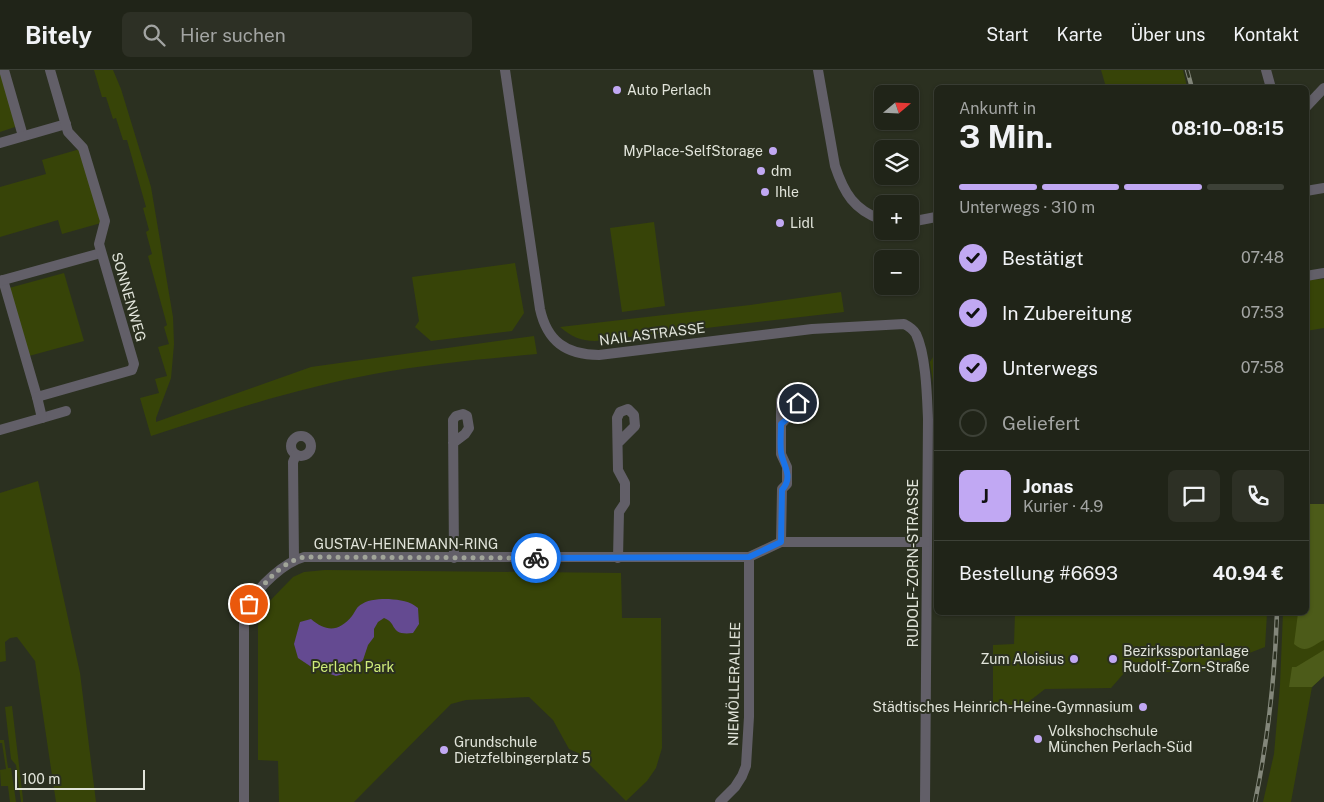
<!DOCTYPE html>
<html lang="de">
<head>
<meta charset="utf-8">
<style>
	:root { --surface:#202418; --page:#2d3025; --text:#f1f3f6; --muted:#a2a4a2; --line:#3d4137; --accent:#c1a8f3 }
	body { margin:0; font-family:"Public Sans",sans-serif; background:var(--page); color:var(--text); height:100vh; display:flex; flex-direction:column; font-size:19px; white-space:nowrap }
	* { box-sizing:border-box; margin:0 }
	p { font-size:16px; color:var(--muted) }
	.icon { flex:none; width:28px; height:28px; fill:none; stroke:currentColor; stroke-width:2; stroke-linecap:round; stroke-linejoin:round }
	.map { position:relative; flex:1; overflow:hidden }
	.sheet { position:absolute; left:934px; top:15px; width:375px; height:530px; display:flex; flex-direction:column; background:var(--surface); border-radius:8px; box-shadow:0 1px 4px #0004,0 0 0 1px var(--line) }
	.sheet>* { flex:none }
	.needle { width:32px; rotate:71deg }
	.buttons { position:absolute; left:874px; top:15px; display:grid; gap:10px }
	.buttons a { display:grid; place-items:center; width:45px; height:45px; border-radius:8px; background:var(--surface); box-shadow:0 1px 4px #0004,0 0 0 1px var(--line); font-size:25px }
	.scale { position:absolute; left:15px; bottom:12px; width:130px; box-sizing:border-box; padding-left:5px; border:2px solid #e1e4da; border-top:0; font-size:14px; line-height:18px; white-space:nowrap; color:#e1e4da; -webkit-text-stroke:4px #2b3020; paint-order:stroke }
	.pin { position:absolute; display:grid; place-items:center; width:42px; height:42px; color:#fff; margin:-21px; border:2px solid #fff; border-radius:50%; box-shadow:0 1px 5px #0007 }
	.courier { position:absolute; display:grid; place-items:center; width:50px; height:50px; margin:-25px; border:4px solid #1a73e8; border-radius:50%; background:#fff; color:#222; box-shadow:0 1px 6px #0007 }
	.head em { font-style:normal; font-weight:700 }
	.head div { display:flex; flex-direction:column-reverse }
	.head { display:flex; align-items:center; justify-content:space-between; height:85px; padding:0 25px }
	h1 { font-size:32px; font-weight:700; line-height:38px }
	.bar { display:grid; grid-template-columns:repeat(4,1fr); gap:8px 5px; align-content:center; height:60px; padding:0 25px }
	.bar i { height:6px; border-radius:4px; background:var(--line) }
	.bar .selected { background:var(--accent) }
	.bar p { grid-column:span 4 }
	.line { display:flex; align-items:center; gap:12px; padding:0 25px; border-top:1px solid var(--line) }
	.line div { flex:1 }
	.round { display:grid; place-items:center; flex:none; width:52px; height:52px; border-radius:8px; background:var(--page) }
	ol { padding:0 25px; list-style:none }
	li { display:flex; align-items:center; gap:15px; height:55px }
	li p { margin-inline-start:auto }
	li .icon { padding:5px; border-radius:50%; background:var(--accent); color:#111; stroke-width:4 }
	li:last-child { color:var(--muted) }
	li i { width:28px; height:28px; border:2px solid var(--line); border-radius:50% }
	header { display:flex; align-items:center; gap:30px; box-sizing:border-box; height:70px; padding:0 25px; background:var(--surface); border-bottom:1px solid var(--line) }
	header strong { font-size:24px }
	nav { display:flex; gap:28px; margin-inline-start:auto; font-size:18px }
	.search { width:350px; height:45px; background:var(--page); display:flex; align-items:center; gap:12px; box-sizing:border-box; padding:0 18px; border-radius:8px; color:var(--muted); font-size:19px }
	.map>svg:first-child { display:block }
	.green { fill:#374408 }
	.forest { fill:#4c5b19 }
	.water { fill:#644a91 }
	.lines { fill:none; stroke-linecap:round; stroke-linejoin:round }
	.street { stroke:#625f68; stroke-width:10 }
	.rail-casing { stroke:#83877a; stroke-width:4.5 }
	.rail { stroke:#2b3020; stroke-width:2.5; stroke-dasharray:8; stroke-linecap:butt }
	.done { stroke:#a1a599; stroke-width:5; stroke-dasharray:0 9 }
	.route { stroke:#1a73e8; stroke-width:6 }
	.poi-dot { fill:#c1a8f3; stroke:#2b3020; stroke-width:2 }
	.labels { text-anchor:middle; stroke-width:4; stroke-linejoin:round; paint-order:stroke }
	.poi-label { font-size:14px; fill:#e1e4da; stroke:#2b3020; text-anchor:start }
	.street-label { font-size:14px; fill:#e1e4da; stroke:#2b3020 }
	.park-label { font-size:14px; fill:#cfec7a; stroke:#2b3020 }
</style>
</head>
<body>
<header>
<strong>Bitely</strong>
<div class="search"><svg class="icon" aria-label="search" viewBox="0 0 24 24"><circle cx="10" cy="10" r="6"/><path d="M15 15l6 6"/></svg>Hier suchen</div>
<nav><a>Start</a><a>Karte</a><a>Über uns</a><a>Kontakt</a></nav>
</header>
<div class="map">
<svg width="1324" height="732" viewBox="0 0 1324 732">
	<rect width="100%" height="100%" fill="#2b3020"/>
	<g class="green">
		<polygon points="0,0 18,56 0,62"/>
		<path d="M94 0H113L121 19 151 117 173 247 174 274 171 308 156 348V352L311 297 534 266 537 284C483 289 428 294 374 304 298 318 224 342 151 366L140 328 159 323 155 309 167 306 158 277 169 274 164 257 167 255 148 186 152 184 146 162 149 160 143 138 146 137 127 70H123L116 48 113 49 106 27H102Z"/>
		<polygon points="1101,0 1183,0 1187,17 1106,17"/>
		<polygon points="80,79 101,153 62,164 58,150 0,167 0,117 46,104 42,90"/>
		<polygon points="654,152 665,236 622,242 610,158"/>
		<polygon points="515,193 524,243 512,261 431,271 415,257 419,251 412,207"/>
		<polygon points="64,203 84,271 29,286 9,218"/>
		<polygon points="1324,209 1324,258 1306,261 1306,210"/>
		<path d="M841 222 844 242 595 271C580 271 571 266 560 257L750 235Z"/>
		<polygon points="936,282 936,334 930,292"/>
		<polygon points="38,411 80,603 96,732 56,732 35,591 17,567 10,568 5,572 6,591 0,592 0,423"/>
		<polygon points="1306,434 1324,434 1324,606 1312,617 1291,732 1263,732 1274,684 1280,615 1283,543 1306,542"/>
		<polygon points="325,500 621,503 622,548 661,548 662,678 656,698 647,711 626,731 578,683 569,679 553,650 529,627 466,630 451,634 354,732 279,732 278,691 258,690 258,556 260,544 264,537 293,507 304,502"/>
		<polygon points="1015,543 1267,543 1265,577 1200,602 1125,602 1111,618 1045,619 1027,633 1027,638 993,638 993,575 1014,574"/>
		<polygon points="12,636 23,729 23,732 21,732 16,695 11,689 5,637"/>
		<polygon points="0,670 4,670 8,698 11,698 16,732 10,732 8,716 1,716 0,700 6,699 2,673 0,673"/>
	</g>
	<g class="forest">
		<path d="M1306 434H1324V570C1313 575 1306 585 1294 574L1298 543 1306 542Z"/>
		<polygon points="1324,580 1324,606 1312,617 1289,617 1292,597 1296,597"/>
	</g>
	<path class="water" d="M389 529C400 530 410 531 418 538L419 554 413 563C389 566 398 553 384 548L378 552 374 559V567L368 575 363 590 347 603 336 606 313 598 298 588 294 574 300 552 311 549C326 562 339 562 352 546 355 542 357 536 362 534 370 529 380 529 389 529Z"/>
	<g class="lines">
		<g class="street">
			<polyline points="4,0 23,66"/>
			<path d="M505 0 540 239C547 271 566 285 599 285L812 259 904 254C910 257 913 259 916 264 926 285 927 326 928 349L925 732"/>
			<path d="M818 0 835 96C844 123 854 140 882 150"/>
			<polyline points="1266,0 1271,18"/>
			<polyline points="1306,37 1324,18"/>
			<polyline points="0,73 66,54"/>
			<polyline points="1306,121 1324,118"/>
			<polyline points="910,152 936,147"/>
			<polyline points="1306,206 1324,203"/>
			<polyline points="3,210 37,327"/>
			<polyline points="0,211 101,183"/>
			<polyline points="42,348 66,341"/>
			<path d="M781 354 797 337V328L792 322C786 321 782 325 781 331V384L787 397V414L782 419 781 472"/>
			<polyline points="0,360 42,348 37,327 132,300 134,294 99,174 105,151 83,78 68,62 50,0"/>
			<circle cx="301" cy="376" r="10"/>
			<polyline points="453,373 465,364 469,358 467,346 463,344 456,346 453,350 454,488"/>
			<polyline points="618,373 635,356 634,345 628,339 620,342 617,348 618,400 625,413 625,433 619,442 618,488"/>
			<polyline points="294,489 293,392 296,385"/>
			<path d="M244 732V554C245 547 246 541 249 535 258 516 285 492 304 487H749L781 472H927"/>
			<polyline points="720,732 735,717 742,706 746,696 749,647 749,487"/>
		</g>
		<g class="rail-casing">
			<g id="rail">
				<polyline points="1187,0 1192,18"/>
				<path d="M1255 732C1268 669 1275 607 1277 542"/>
			</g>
		</g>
		<use href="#rail" class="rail"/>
	</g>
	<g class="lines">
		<path class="done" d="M249 534C262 515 281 492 304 487L536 488"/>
		<path class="route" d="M536 488 749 487 781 472 782 420C794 406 783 396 781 382 780 373 781 363 781 354L793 344 798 333"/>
	</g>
	<g class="poi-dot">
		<circle cx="617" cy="20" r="5"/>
		<circle cx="773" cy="81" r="5"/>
		<circle cx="761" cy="101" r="5"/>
		<circle cx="765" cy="122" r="5"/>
		<circle cx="780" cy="153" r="5"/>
		<circle cx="1074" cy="589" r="5"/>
		<circle cx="1113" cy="589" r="5"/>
		<circle cx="1143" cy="637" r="5"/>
		<circle cx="1038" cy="669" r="5"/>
		<circle cx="444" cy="680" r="5"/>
	</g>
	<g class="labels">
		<g class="poi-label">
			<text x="627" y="25">Auto Perlach</text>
			<text x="763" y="86" text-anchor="end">MyPlace-SelfStorage</text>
			<text x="771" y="106">dm</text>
			<text x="775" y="127">Ihle</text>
			<text x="790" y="158">Lidl</text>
			<text x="1123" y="586">Bezirkssportanlage<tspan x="1123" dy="16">Rudolf-Zorn-Straße</tspan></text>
			<text x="1064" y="594" text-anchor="end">Zum Aloisius</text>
			<text x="1133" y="642" text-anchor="end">Städtisches Heinrich-Heine-Gymnasium</text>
			<text x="1048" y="666">Volkshochschule<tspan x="1048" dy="16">München Perlach-Süd</tspan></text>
			<text x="454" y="677">Grundschule<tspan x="454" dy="16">Dietzfelbingerplatz 5</tspan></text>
		</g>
		<g class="street-label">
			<text transform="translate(129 227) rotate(74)" y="5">SONNENWEG</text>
			<text transform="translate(652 264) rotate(-7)" y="5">NAILASTRASSE</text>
			<text x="406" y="479">GUSTAV-HEINEMANN-RING</text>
			<text transform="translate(913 493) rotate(-90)" y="5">RUDOLF-ZORN-STRASSE</text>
			<text transform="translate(734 614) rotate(-89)" y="5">NIEMÖLLERALLEE</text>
		</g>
		<g class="park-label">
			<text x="353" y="602">Perlach Park</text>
		</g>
	</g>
</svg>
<div class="buttons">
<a><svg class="needle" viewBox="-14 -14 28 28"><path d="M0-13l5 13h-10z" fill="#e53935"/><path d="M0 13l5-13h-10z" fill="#a2a4a2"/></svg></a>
<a><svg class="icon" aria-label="layers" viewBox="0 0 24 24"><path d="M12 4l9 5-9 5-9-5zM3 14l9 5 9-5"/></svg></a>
<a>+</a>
<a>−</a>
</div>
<div class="scale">100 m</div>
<div class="pin" style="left:249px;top:534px;background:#ea580c"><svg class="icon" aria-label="bag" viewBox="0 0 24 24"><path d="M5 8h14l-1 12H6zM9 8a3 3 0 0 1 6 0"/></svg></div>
<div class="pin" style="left:798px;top:333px;background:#1f2937"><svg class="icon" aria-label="home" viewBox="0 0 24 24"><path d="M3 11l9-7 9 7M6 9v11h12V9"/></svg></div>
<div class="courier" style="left:536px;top:488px"><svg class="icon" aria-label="bike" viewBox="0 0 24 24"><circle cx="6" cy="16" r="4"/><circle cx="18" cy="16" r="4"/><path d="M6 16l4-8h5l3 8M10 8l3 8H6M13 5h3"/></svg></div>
<section class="sheet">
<div class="head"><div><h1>3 Min.</h1><p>Ankunft in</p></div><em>08:10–08:15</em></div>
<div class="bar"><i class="selected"></i><i class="selected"></i><i class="selected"></i><i></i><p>Unterwegs · 310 m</p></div>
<ol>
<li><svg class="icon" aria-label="check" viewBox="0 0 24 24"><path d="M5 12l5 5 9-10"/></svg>Bestätigt<p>07:48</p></li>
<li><svg class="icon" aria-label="check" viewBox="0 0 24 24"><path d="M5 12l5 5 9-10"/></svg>In Zubereitung<p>07:53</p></li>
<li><svg class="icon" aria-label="check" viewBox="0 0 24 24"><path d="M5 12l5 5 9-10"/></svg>Unterwegs<p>07:58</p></li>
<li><i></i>Geliefert</li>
</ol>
<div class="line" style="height:90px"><b class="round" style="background:var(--accent);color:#111">J</b><div><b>Jonas</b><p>Kurier · 4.9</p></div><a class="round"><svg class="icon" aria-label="chat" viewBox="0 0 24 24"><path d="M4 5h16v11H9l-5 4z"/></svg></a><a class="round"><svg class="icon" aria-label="phone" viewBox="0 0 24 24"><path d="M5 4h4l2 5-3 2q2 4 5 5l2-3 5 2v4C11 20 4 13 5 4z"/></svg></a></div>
<div class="line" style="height:65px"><div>Bestellung #6693</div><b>40.94 €</b></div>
</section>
</div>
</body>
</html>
